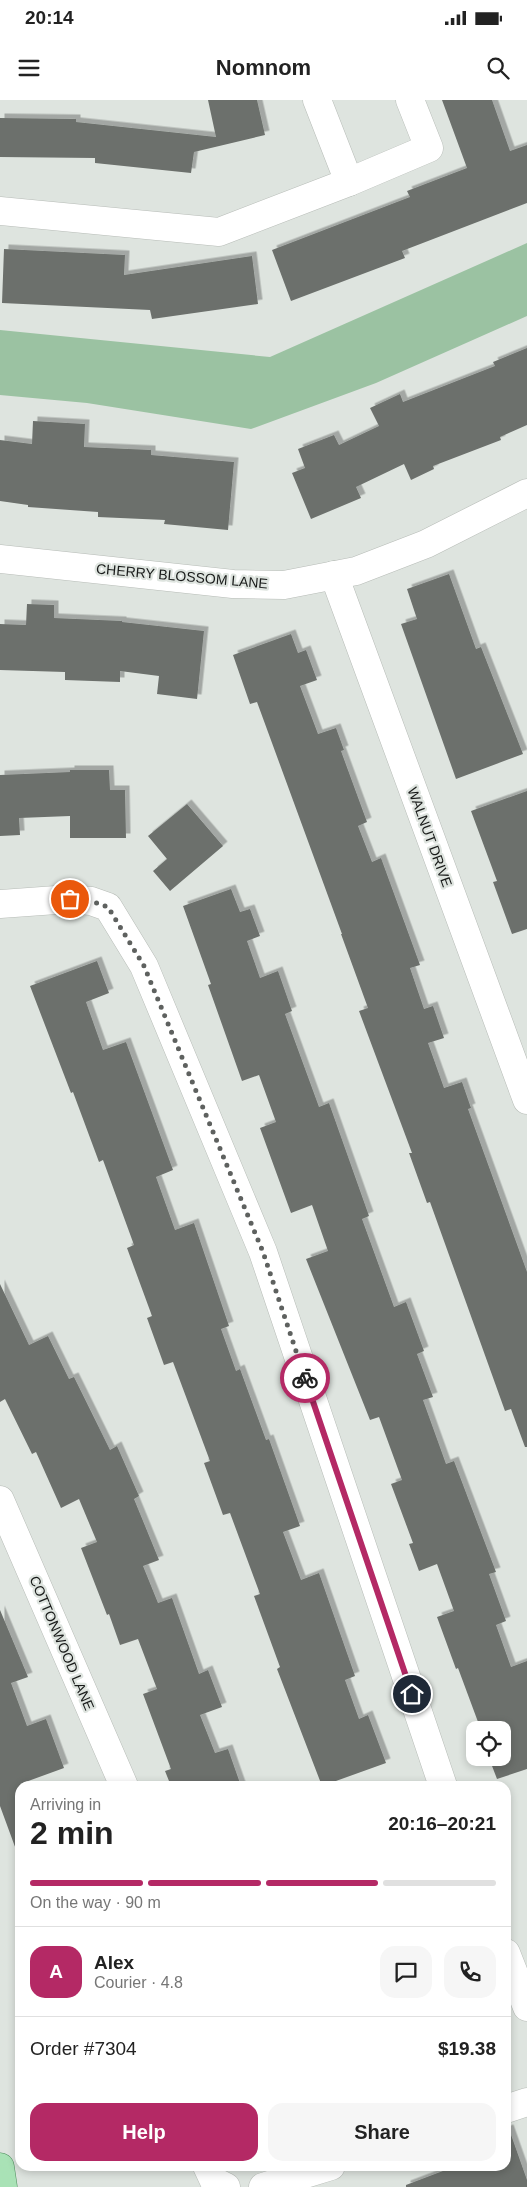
<!DOCTYPE html>
<html lang="en">
<head>
<meta charset="utf-8">
<style>
	:root { --surface:#fff; --page:#f6f6f6; --text:#222; --muted:#767676; --line:#e0e0e0; --accent:#b42965 }
	body { margin:0; font-family:Helvetica,sans-serif; background:var(--page); color:var(--text); height:100vh; display:flex; flex-direction:column; font-size:19px; white-space:nowrap }
	* { box-sizing:border-box; margin:0 }
	p { font-size:16px; color:var(--muted) }
	.icon { flex:none; width:28px; height:28px; fill:none; stroke:currentColor; stroke-width:2; stroke-linecap:round; stroke-linejoin:round }
	.map { position:relative; flex:1; overflow:hidden }
	.sheet { position:absolute; left:15px; top:1681px; width:496px; height:390px; display:flex; flex-direction:column; background:var(--surface); border-radius:15px; box-shadow:0 2px 8px #0003 }
	.sheet>* { flex:none }
	.tools { position:absolute; left:466px; top:1621px; display:grid; gap:10px }
	.tools a { display:grid; place-items:center; width:45px; height:45px; border-radius:10px; background:var(--surface); box-shadow:0 2px 8px #0003; font-size:25px }
	.pin { position:absolute; display:grid; place-items:center; width:42px; height:42px; color:#fff; margin:-21px; border:2px solid #fff; border-radius:50%; box-shadow:0 1px 5px #0007 }
	.courier { position:absolute; display:grid; place-items:center; width:50px; height:50px; margin:-25px; border:4px solid #b42965; border-radius:50%; background:#fff; color:#222; box-shadow:0 1px 6px #0007 }
	.head em { font-style:normal; font-weight:700 }
	.head div { display:flex; flex-direction:column-reverse }
	.head { display:flex; align-items:center; justify-content:space-between; height:85px; padding:0 15px }
	h1 { font-size:32px; font-weight:700; line-height:38px }
	.bar { display:grid; grid-template-columns:repeat(4,1fr); gap:8px 5px; align-content:center; height:60px; padding:0 15px }
	.bar i { height:6px; border-radius:4px; background:var(--line) }
	.bar .current { background:var(--accent) }
	.bar p { grid-column:span 4 }
	.line { display:flex; align-items:center; gap:12px; padding:0 15px; border-top:1px solid var(--line) }
	.line div { flex:1 }
	.round { display:grid; place-items:center; flex:none; width:52px; height:52px; border-radius:15px; background:var(--page) }
	.button { display:flex; gap:10px; margin-top:auto; padding:10px 15px }
	.button a { flex:1; height:58px; border-radius:15px; background:var(--accent); color:#fff; font-size:20px; font-weight:700; line-height:58px; text-align:center }
	.button a+a { background:var(--page); color:var(--text) }
	.status { display:flex; justify-content:space-between; align-items:center; height:35px; padding:0 25px; background:var(--surface); direction:ltr }
	.status svg { height:14px; fill:currentColor }
	header { display:flex; justify-content:space-between; align-items:center; height:65px; padding:0 15px; background:var(--surface); font-size:22px; font-weight:700 }
	.map>svg:first-child { display:block }
	.green { fill:#9bc2a2 }
	.building { fill:#6c706c; filter:url(#shadow) }
	.lines { fill:none; stroke-linecap:round; stroke-linejoin:round }
	.minor-casing { stroke:#b7bcb7; stroke-width:29 }
	.major-casing { stroke:#518f60; stroke-width:29 }
	.minor { stroke:#fff; stroke-width:28 }
	.major { stroke:#a9e2b6; stroke-width:28 }
	.done { stroke:#5e615f; stroke-width:5; stroke-dasharray:0 9 }
	.route { stroke:#b42965; stroke-width:6 }
	.labels { text-anchor:middle; stroke-width:4.5; stroke-linejoin:round; paint-order:stroke }
	.street-label { font-size:14px; fill:#191b1a; stroke:#dee4df }
</style>
</head>
<body>
<div class="status"><b>20:14</b><svg viewBox="0 0 49 12"><path d="M0 12V9h3v3zM5 12V6h3v6zM10 12V3h3v9zM15 12V0h3v12zM26 1h20v11H26zM47 4h2v5h-2z"/></svg></div>
<header><svg class="icon" aria-label="menu" viewBox="0 0 24 24"><path d="M4 6h16M4 12h16M4 18h16"/></svg>Nomnom<svg class="icon" aria-label="search" viewBox="0 0 24 24"><circle cx="10" cy="10" r="6"/><path d="M15 15l6 6"/></svg></header>
<div class="map">
<svg width="527" height="2087" viewBox="0 0 527 2087">
	<defs>
		<filter id="shadow"><feDropShadow dx="4.5" dy="-4.5" stdDeviation="0" flood-color="#0004"/></filter>
	</defs>
	<rect width="100%" height="100%" fill="#dee4df"/>
	<polygon class="green" points="527,143 527,216 376,283 251,329 87,303 0,295 0,230 270,257"/>
	<g class="building">
		<polygon points="208,0 257,0 265,35 194,52 191,73 95,63 95,58 0,57 0,18 76,19 76,22 216,37"/>
		<polygon points="442,0 492,0 510,51 527,45 527,103 402,151 405,158 291,201 272,150 410,97 407,91 467,68"/>
		<polygon points="4,149 125,155 124,175 252,156 258,204 152,219 150,210 2,203"/>
		<polygon points="527,248 527,325 500,337 501,340 433,366 434,369 411,380 404,364 356,387 361,398 311,419 292,373 305,368 298,349 334,335 339,345 379,326 370,308 400,294 403,302 495,266 493,262"/>
		<polygon points="33,321 85,324 84,347 151,350 151,355 234,362 228,430 164,424 165,420 98,417 98,412 28,407 28,405 0,401 0,340 32,344"/>
		<polygon points="449,474 476,549 481,547 523,654 456,679 401,524 417,519 407,489"/>
		<polygon points="27,504 54,505 54,518 122,521 122,522 204,531 197,599 157,594 159,576 120,571 120,582 65,580 65,572 0,570 0,524 26,525"/>
		<polygon points="291,534 298,553 306,550 317,580 300,586 318,634 336,628 344,650 341,651 367,722 358,726 372,762 381,758 420,865 410,868 424,909 433,906 444,938 428,943 444,988 462,982 471,1008 468,1009 527,1172 527,1347 525,1347 511,1309 505,1311 430,1102 427,1103 409,1053 412,1053 359,911 368,908 341,834 342,834 257,602 250,604 233,555"/>
		<polygon points="70,670 109,670 110,690 125,690 126,738 70,738 70,716 19,718 20,735 0,736 0,675 70,672"/>
		<polygon points="527,691 527,829 512,834 493,782 497,781 471,711"/>
		<polygon points="187,704 223,746 170,791 153,771 167,759 148,736"/>
		<polygon points="231,789 240,812 250,809 260,836 247,841 260,878 278,871 292,911 285,914 319,1007 329,1003 369,1116 362,1119 394,1207 406,1202 424,1251 417,1254 433,1297 423,1300 446,1364 454,1361 496,1472 489,1474 506,1521 496,1525 511,1567 527,1561 527,1669 497,1679 489,1658 502,1658 502,1630 481,1630 458,1568 456,1569 437,1517 454,1511 437,1464 419,1471 409,1444 413,1443 391,1384 402,1380 379,1317 370,1320 306,1159 328,1151 312,1105 291,1113 260,1028 276,1022 259,975 242,981 208,885 211,884 183,806"/>
		<polygon points="97,861 109,893 86,902 103,950 126,942 173,1070 156,1077 175,1130 194,1123 229,1226 221,1229 236,1271 240,1269 266,1340 269,1339 300,1426 283,1432 301,1480 319,1473 355,1576 345,1580 359,1619 368,1615 386,1663 322,1686 277,1569 280,1567 254,1496 260,1494 230,1413 223,1415 204,1363 210,1361 173,1262 164,1265 147,1218 152,1216 127,1148 134,1145 103,1060 99,1062 73,992 71,993 30,886"/>
		<polygon points="0,1184 29,1245 48,1236 69,1279 74,1277 110,1350 117,1346 139,1396 134,1399 159,1460 143,1466 158,1503 172,1498 199,1574 208,1570 222,1607 200,1615 215,1653 228,1649 241,1686 171,1686 165,1671 171,1669 143,1594 157,1589 138,1539 120,1545 109,1514 107,1515 81,1448 97,1442 79,1399 61,1408 36,1352 32,1354 5,1299 0,1302"/>
		<polygon points="0,1510 28,1577 11,1583 27,1626 46,1619 64,1668 20,1684 20,1754 18,1755 0,1706"/>
		<polygon points="509,2029 527,2080 527,2087 406,2087 406,2085 456,2066 506,2066 506,2030"/>
	</g>
	<g class="lines">
		<g class="minor-casing">
			<g id="minor">
				<polyline points="317,0 349,82"/>
				<polyline points="0,111 219,132 349,82 429,48 410,0"/>
				<polyline points="0,459 233,484 284,485 356,471 426,444 527,393"/>
				<polyline points="334,475 527,1000"/>
				<polyline points="0,804 70,799 91,801 108,807 144,866 263,1152 443,1686"/>
				<polyline points="0,1400 124,1686"/>
				<polyline points="506,1853 527,1907"/>
				<polyline points="506,2009 527,2002"/>
				<polyline points="207,2066 214,2081 226,2087"/>
				<polyline points="263,2087 331,2066"/>
			</g>
		</g>
		<g class="major-casing">
			<polyline id="major" points="0,2067 3,2087"/>
		</g>
		<use href="#minor" class="minor"/>
		<use href="#major" class="major"/>
	</g>
	<g class="lines">
		<polyline class="done" points="70,799 91,801 108,807 144,866 263,1152 305,1278"/>
		<polyline class="route" points="305,1278 412,1594"/>
	</g>
	<g class="labels">
		<g class="street-label">
			<text transform="translate(182 476) rotate(5)" y="5">CHERRY BLOSSOM LANE</text>
			<text transform="translate(430 737) rotate(70)" y="5">WALNUT DRIVE</text>
			<text transform="translate(62 1543) rotate(67)" y="5">COTTONWOOD LANE</text>
		</g>
	</g>
</svg>
<div class="tools">
<a><svg class="icon" aria-label="locate" viewBox="0 0 24 24"><circle cx="12" cy="12" r="6"/><path d="M12 2v4M12 18v4M2 12h4M18 12h4"/></svg></a>
</div>
<div class="pin" style="left:70px;top:799px;background:#ea580c"><svg class="icon" aria-label="bag" viewBox="0 0 24 24"><path d="M5 8h14l-1 12H6zM9 8a3 3 0 0 1 6 0"/></svg></div>
<div class="pin" style="left:412px;top:1594px;background:#1f2937"><svg class="icon" aria-label="home" viewBox="0 0 24 24"><path d="M3 11l9-7 9 7M6 9v11h12V9"/></svg></div>
<div class="courier" style="left:305px;top:1278px"><svg class="icon" aria-label="bike" viewBox="0 0 24 24"><circle cx="6" cy="16" r="4"/><circle cx="18" cy="16" r="4"/><path d="M6 16l4-8h5l3 8M10 8l3 8H6M13 5h3"/></svg></div>
<section class="sheet">
<div class="head"><div><h1>2 min</h1><p>Arriving in</p></div><em>20:16–20:21</em></div>
<div class="bar"><i class="current"></i><i class="current"></i><i class="current"></i><i></i><p>On the way · 90 m</p></div>
<div class="line" style="height:90px"><b class="round" style="background:var(--accent);color:#fff">A</b><div><b>Alex</b><p>Courier · 4.8</p></div><a class="round"><svg class="icon" aria-label="chat" viewBox="0 0 24 24"><path d="M4 5h16v11H9l-5 4z"/></svg></a><a class="round"><svg class="icon" aria-label="phone" viewBox="0 0 24 24"><path d="M5 4h4l2 5-3 2q2 4 5 5l2-3 5 2v4C11 20 4 13 5 4z"/></svg></a></div>
<div class="line" style="height:65px"><div>Order #7304</div><b>$19.38</b></div>
<div class="button"><a>Help</a><a>Share</a></div>
</section>
</div>
</body>
</html>
